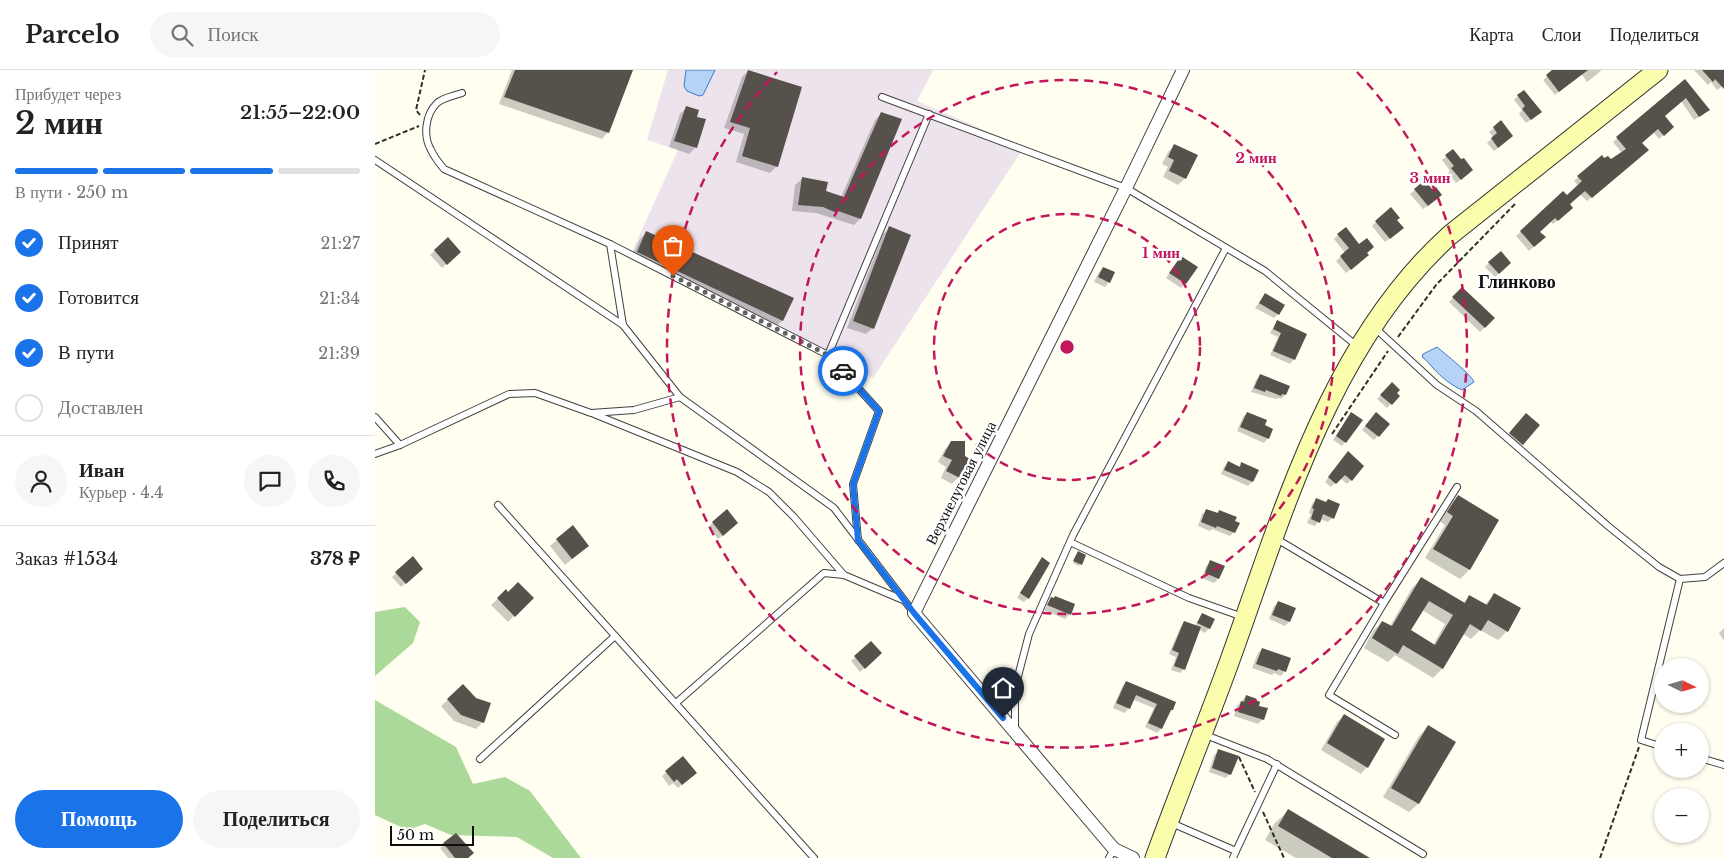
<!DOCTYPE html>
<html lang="ru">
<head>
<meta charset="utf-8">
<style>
	:root { --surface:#fff; --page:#f6f6f6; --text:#222; --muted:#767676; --line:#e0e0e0; --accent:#1a73e8 }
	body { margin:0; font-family:"Libre Baskerville",serif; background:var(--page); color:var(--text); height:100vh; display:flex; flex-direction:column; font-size:19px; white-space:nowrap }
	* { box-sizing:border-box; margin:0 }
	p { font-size:16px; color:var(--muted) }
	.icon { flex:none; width:28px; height:28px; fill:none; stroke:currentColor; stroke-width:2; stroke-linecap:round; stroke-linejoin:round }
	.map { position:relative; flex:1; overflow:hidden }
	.sheet { display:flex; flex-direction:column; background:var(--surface); width:375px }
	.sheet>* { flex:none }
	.needle { width:32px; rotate:95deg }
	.fabs { position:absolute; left:1279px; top:588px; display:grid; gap:10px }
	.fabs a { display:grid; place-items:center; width:55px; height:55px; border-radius:50%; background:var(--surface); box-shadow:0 1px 4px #0004; font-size:25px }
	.scale { position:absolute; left:15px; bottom:12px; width:84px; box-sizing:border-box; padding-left:5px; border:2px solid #0e0e0e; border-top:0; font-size:14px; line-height:18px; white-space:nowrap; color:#0e0e0e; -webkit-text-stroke:4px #fff; paint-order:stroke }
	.pin { position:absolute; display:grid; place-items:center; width:42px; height:42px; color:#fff; margin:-51px -21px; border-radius:50% 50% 50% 0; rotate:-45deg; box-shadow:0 0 5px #0007 }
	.pin .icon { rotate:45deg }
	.courier { position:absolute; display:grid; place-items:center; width:50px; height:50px; margin:-25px; border:4px solid #1a73e8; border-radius:50%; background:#fff; color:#222; box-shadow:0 1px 6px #0007 }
	.overview em { font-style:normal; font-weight:600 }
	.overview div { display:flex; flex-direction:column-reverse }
	.overview { display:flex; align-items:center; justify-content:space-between; height:85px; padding:0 15px }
	h1 { font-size:32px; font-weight:600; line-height:38px }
	.bar { display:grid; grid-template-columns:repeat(4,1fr); gap:8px 5px; align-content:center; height:60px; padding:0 15px }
	.bar i { height:6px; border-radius:4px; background:var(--line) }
	.bar .current { background:var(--accent) }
	.bar p { grid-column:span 4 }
	.line { display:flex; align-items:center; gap:12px; padding:0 15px; border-top:1px solid var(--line) }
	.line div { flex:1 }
	.round { display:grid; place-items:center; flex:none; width:52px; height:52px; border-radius:26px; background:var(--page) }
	ol { padding:0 15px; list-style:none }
	li { display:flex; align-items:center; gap:15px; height:55px }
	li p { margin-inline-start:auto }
	li .icon { padding:5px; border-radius:50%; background:var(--accent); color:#fff; stroke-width:4 }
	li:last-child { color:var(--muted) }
	li i { width:28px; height:28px; border:2px solid var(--line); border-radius:50% }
	.action { display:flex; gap:10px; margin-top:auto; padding:10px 15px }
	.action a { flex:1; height:58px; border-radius:30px; background:var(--accent); color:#fff; font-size:20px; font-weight:600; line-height:58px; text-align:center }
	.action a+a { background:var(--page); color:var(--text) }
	header { display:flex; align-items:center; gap:30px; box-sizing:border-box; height:70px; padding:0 25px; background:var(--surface); border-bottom:1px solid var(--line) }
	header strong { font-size:24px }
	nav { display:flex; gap:28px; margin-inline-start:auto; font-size:18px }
	.search { width:350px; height:45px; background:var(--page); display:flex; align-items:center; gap:12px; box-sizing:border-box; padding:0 18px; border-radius:28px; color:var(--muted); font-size:19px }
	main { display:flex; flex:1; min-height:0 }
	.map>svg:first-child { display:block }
	.industrial { fill:#ede3ec }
	.forest { fill:#abd999 }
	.water { fill:#b5d3f5; stroke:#3d7bcb }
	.shadow { fill:#0003; fill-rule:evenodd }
	.building { fill:#57514b; fill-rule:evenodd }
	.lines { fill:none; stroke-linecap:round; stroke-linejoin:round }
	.service-casing { stroke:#414141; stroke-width:8 }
	.minor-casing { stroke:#414141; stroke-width:14 }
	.secondary-casing { stroke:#303030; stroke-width:21 }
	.path { stroke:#303030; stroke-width:2; stroke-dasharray:5 2.5; stroke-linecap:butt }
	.service { stroke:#fff; stroke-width:6 }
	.minor { stroke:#fff; stroke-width:12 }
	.secondary { stroke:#f9fdac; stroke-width:19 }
	.done { stroke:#62625d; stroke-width:5; stroke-dasharray:0 9 }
	.route { stroke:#1a73e8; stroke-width:6 }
	.ring { fill:none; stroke:#c2185b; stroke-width:2.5; stroke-dasharray:9 6 }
	.labels { text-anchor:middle; stroke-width:5; stroke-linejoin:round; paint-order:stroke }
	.street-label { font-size:15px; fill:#0e0e0e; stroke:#fff }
	.quarter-label { font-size:18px; font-weight:bold; fill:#0e0e0e; stroke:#fff }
	.centre { fill:#c2185b; stroke:#fff; stroke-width:2.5 }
	.ring-label { font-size:15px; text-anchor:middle; font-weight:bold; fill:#c2185b; stroke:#fff; stroke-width:5; stroke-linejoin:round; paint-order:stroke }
</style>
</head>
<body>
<header>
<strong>Parcelo</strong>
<div class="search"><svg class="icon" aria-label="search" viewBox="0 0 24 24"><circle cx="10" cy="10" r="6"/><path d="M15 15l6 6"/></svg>Поиск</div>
<nav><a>Карта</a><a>Слои</a><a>Поделиться</a></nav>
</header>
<main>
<section class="sheet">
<div class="overview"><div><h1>2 мин</h1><p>Прибудет через</p></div><em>21:55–22:00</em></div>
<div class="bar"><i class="current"></i><i class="current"></i><i class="current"></i><i></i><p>В пути · 250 m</p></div>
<ol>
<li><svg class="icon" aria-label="check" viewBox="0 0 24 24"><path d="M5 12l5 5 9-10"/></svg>Принят<p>21:27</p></li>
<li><svg class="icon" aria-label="check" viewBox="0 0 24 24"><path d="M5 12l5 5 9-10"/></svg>Готовится<p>21:34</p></li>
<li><svg class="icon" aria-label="check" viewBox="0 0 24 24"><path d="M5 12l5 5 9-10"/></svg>В пути<p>21:39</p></li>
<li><i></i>Доставлен</li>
</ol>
<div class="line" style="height:90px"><a class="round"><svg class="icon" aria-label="person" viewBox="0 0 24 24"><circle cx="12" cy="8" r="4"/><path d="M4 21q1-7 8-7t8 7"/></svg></a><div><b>Иван</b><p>Курьер · 4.4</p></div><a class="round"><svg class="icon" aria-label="chat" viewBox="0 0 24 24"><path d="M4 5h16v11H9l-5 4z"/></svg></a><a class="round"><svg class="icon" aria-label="phone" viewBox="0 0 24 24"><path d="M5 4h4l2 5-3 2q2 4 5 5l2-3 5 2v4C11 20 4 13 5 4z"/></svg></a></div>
<div class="line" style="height:65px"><div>Заказ #1534</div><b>378 ₽</b></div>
<div class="action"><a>Помощь</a><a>Поделиться</a></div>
</section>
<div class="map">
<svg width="1349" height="788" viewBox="0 0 1349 788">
	<rect width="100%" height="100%" fill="#fffef0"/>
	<polygon class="industrial" points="293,0 558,0 542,31 649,77 498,308 256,184 303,80 272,70"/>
	<g class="forest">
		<polygon points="30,537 45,552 38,573 0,606 0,542"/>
		<polygon points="0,630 81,677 98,714 130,707 155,721 206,788 178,788 142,767 76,765 50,754 32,760 0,745"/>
	</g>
	<g class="water">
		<polygon points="311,0 340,0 328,25 324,26 312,21 309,16"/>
		<path d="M1062 277C1069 283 1097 305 1099 312L1087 320C1076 315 1066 307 1058 298 1054 294 1052 290 1047 287L1048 284Z"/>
	</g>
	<g class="shadow">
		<polygon points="137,0 257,0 233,62 227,69 124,34"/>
		<polygon points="1179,0 1188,0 1192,15 1180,25 1168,10"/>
		<polygon points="1204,0 1225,0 1226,1 1212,12"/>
		<polygon points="1319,0 1346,0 1349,6 1349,15 1342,20 1336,12 1333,15"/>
		<polygon points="373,1 402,96 395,103 361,92 369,64 349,58 367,7"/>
		<polygon points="1310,11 1329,44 1319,50 1306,31 1288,46 1293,61 1284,69 1278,62 1266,74 1268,84 1212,131 1205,124 1194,135 1192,142 1178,154 1175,151 1163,162 1165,171 1154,181 1141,166 1188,123 1192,127 1204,116 1199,111 1226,87 1236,90 1247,83 1238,72"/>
		<polygon points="1143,26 1161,46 1151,53 1144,44 1147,40 1139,30"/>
		<polygon points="311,38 321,77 314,84 294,77 305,44"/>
		<polygon points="506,44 485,149 479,155 441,143 417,141 420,115 427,109 450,121 466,127 500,50"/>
		<polygon points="1126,52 1133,70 1119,81 1112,73 1118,67 1114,62"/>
		<polygon points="799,75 810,108 803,115 788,107 793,97 787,94 793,82"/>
		<polygon points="1078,81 1086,91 1093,104 1081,113 1073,103 1075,101 1067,90"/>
		<polygon points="1050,112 1062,129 1048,139 1035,124"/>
		<polygon points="1021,150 1023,162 1010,172 997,156 1001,152"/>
		<polygon points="515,158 498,258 491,264 472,258 508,164"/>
		<polygon points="272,162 417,229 407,251 400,257 256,189 265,169"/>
		<polygon points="963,165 991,183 988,189 971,203 961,191 970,183 959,169"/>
		<polygon points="72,169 84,182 67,198 55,185"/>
		<polygon points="806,187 810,213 806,218 791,208"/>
		<polygon points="1114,193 1135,193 1120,207 1110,197"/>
		<polygon points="728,198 738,203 734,212 730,217 719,212 724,202"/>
		<polygon points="1087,219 1119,248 1105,262 1074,232"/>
		<polygon points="890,225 903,244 899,248 880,238"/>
		<polygon points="902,252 919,289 915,294 895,285 903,267 895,263"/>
		<polygon points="885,306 910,325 906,329 903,328 901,329 876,322 881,310"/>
		<polygon points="1017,314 1020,323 1023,326 1012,338 1002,329"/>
		<polygon points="872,343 888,356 893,368 889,373 862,361 868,347"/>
		<polygon points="973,347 986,350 967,376 958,370"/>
		<polygon points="997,348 1013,354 999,370 987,360"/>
		<polygon points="1147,349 1147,374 1143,378 1131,368"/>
		<polygon points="577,372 593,390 584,407 577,414 566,408 571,397 563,392 570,379"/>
		<polygon points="969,387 976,410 972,414 965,408 956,417 950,412"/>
		<polygon points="853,393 863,397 867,394 882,400 877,412 873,416 846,404 849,397"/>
		<polygon points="1083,426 1123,450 1094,500 1085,509 1050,488 1070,455 1064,451 1074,435"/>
		<polygon points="941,430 957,448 953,452 945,449 940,456 932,453 936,444 934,443 937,434"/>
		<polygon points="832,440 841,444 845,441 859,452 859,462 855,466 837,459 835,461 823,456 827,444"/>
		<polygon points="352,441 358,457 343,469 333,457"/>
		<polygon points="182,470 213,476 190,495 175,476"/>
		<polygon points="702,485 710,486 704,496 698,493"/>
		<polygon points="38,488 43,503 26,517 17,507"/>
		<polygon points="667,489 653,528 649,532 642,528"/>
		<polygon points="835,492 843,509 839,513 827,508 831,496"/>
		<path d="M1046 509 1088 533 1095 526 1109 535 1120 524 1145 539 1132 561 1123 570 1105 560 1096 569 1088 564 1067 599 1058 608 1020 585 1013 592 989 578 998 561 1007 552 1015 556 1037 518ZM1047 540 1070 554 1058 575 1035 561Z"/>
		<polygon points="131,521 133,524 157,528 133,552 116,535"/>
		<polygon points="676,529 699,535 694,545 690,549 669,540"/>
		<polygon points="904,532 914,552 910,556 894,549 899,536"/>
		<polygon points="827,544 834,558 830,563 823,559 808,600 805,603 796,600 801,587 794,584 806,556 809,552 820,556"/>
		<polygon points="1349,558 1349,571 1344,563"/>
		<polygon points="496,573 502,587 485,602 476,591"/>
		<polygon points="887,579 910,601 906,606 899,603 897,605 877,598 883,583"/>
		<polygon points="751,612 797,640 792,644 786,659 782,663 770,657 779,638 759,630 750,643 738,638 747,617"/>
		<polygon points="88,616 108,652 101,659 79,651 66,636"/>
		<polygon points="871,626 882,636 888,649 883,654 859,646 862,636"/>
		<polygon points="969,646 992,697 986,704 946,680 962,652"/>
		<polygon points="1053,657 1079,672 1043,734 1034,742 1008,727 1044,666"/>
		<polygon points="844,681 855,704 851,708 834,702 839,685"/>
		<polygon points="308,688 316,707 303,718 298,713 294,716 287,706"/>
		<polygon points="913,741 993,788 921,788 890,770 899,754"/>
		<polygon points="81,764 92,788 73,788 65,778"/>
	</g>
	<g class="building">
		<polygon points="140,0 258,0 234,63 129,27"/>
		<polygon points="373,0 427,17 403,97 367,86 375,58 355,52"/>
		<polygon points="1177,0 1213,0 1184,22 1171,5"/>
		<polygon points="1327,0 1349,0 1349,19 1340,9 1338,12"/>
		<polygon points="1310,9 1335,40 1324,47 1311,28 1290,46 1299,57 1289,66 1283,59 1267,73 1274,80 1217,128 1210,121 1195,134 1198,138 1183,151 1180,148 1165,162 1171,167 1159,177 1145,161 1188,121 1192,125 1207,111 1202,106 1227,85 1229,88 1233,86 1236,89 1251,79 1241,67"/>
		<polygon points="1149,20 1167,42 1156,50 1147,39 1150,36 1142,25"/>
		<polygon points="311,36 324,40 322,47 331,49 322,78 299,71"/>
		<polygon points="506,42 527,49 486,149 463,141 462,143 448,137 423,135 427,107 453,112 451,121 469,127"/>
		<polygon points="1126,50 1138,66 1123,78 1116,68 1122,63 1118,57"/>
		<polygon points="799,74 823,85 811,109 794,101 799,90 793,87"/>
		<polygon points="1078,79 1086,89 1089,88 1098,100 1086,110 1076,98 1079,96 1070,85"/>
		<polygon points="1050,110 1057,119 1061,117 1067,125 1053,136 1039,119"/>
		<polygon points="1016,137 1025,148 1022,150 1029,158 1015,169 1000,151"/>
		<polygon points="514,156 536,165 499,259 478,251"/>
		<polygon points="971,157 984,174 992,168 999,177 992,183 994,185 976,200 965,186 974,178 962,164"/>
		<polygon points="271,161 419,228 408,251 262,182"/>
		<polygon points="73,167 86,182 72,195 59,180"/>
		<polygon points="1126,181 1136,193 1124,204 1113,192"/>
		<polygon points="806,186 823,197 811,214 794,203"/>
		<polygon points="728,197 740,202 735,213 723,207"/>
		<polygon points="1087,217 1120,248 1110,258 1077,227"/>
		<polygon points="890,223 910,235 904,245 884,233"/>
		<polygon points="902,250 932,264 920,290 898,281 906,263 898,259"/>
		<polygon points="885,304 915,316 911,325 907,324 906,326 891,320 890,322 879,318"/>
		<polygon points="1017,312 1025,320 1022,323 1025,326 1017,335 1005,325"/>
		<polygon points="872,342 892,350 890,355 898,359 894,369 865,357"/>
		<polygon points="976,342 988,350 971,373 961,366"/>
		<polygon points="1001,342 1015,354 1004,367 990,356"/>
		<polygon points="1151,343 1165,355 1148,375 1134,363"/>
		<polygon points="576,371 590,371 590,386 595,389 585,408 571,401 577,390 568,386"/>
		<polygon points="973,381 989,396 977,411 970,405 961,414 953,407"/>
		<polygon points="853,391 865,397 866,392 884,400 878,412 849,400"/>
		<polygon points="1083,425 1124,450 1095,500 1058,479 1078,446 1072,442"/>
		<polygon points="941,428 951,432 953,429 965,434 959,449 948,444 945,453 936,449 939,439 937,438"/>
		<polygon points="352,439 363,453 348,466 337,452"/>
		<polygon points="831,439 843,443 844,440 862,447 860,451 865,453 860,463 842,456 841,458 826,452"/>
		<polygon points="198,455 214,476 197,489 181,469"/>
		<polygon points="703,481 711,485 707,495 698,491"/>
		<polygon points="38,486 48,499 31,514 20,502"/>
		<polygon points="667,487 675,493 654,529 645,523"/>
		<polygon points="835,490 850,496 844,509 830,503"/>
		<path d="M1046 507 1090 533 1094 525 1112 535 1119 523 1146 538 1133 562 1113 550 1106 561 1095 554 1068 599 1028 575 1023 584 997 568 1007 551 1017 556ZM1054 531 1078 545 1060 575 1036 560Z"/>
		<polygon points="143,512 159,528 140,547 122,528 131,519 133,522"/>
		<polygon points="680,526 700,534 696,545 672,535 676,527 679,528"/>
		<polygon points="903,531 921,538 915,552 897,545"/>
		<polygon points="827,543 840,549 835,559 822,553"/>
		<polygon points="809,551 826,557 810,600 799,596 804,583 797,580"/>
		<polygon points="496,571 507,583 490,599 479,586"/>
		<polygon points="887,578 916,588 911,602 903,599 902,601 881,594"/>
		<polygon points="751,611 801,632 798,640 796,640 787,659 773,653 782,634 761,625 755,639 741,633"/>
		<polygon points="88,614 101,628 116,633 109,653 86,645 72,629"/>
		<polygon points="871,625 882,629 881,630 885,632 884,636 893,638 889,650 863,642 866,631 869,632"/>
		<polygon points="969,644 1010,669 993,698 952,673"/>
		<polygon points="1053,655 1081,672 1044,734 1016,718"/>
		<polygon points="843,679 864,686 856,705 837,698"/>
		<polygon points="308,686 322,703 307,715 302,709 299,712 290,701"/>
		<polygon points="913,739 995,788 957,788 903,756"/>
		<polygon points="81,763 99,783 93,788 80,788 68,773"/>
	</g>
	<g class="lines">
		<g class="service-casing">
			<g id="service">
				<path d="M87 23C79 26 69 27 62 33 50 45 48 66 56 80 59 87 64 93 69 99L235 174 453 285 554 44"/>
				<polyline points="507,27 751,118 890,201 982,276"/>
				<polyline points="0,90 248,255"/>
				<polyline points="235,174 248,255 305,327 459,438 539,543"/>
				<polyline points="999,257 1062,315 1101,341 1233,456 1284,497 1305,509 1330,507 1349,493"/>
				<polyline points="453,285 504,341 478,414 483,470"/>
				<polyline points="219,344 362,402 394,422 419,447 469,505"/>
				<polyline points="0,347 25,375"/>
				<polyline points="0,384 25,375 134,324 160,323 216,343 259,340 305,327"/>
				<polyline points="123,435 439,788"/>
				<polyline points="900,468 1009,533 954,625 1020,665"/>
				<polyline points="695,472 814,528 868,547"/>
				<polyline points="1009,533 1082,417"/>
				<polyline points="301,633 449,503 469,505 528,530"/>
				<polyline points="640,660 640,618 654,564 698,465 851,178"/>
				<polyline points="828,664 892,689 1048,784"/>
				<polyline points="1288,677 1266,670 1305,509"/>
				<polyline points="1325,688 1349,695"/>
				<polyline points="105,689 240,566"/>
				<polyline points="794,752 861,781 858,788"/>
				<polyline points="861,781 902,694"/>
				<polyline points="734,788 739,779"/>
			</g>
		</g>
		<g class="minor-casing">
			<polyline id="minor" points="758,788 739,779 539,543 751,118 808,0"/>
		</g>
		<g class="secondary-casing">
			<path id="secondary" d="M780 788C804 722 831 656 855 590 908 443 955 273 1075 165L1283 0"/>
		</g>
		<g class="path">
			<polyline points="45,45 41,40 50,0"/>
			<polyline points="0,74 44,56"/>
			<polyline points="1023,267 1061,215 1140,134"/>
			<polyline points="957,364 1013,281"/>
			<polyline points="864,687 880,722"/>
			<polyline points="888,742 909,788"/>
			<polyline points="1225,788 1264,677"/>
		</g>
		<use href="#service" class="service"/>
		<use href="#minor" class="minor"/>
		<use href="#secondary" class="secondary"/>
	</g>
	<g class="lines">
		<polyline class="done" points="298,206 453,285 468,301"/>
		<polyline class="route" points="468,301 504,341 478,414 483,470 539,543 628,648"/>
	</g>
	<g class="ring">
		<circle cx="692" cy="277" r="133"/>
		<circle cx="692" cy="277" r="267"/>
		<path d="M982 2A400 400 0 1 1 402 2"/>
	</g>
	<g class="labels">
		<g class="street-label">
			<text transform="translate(586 413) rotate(-63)" y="5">Верхнелуговая улица</text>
		</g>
		<g class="quarter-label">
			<text x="1142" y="218">Глинково</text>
		</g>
	</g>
	<circle cx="692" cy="277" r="8" class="centre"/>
	<g class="ring-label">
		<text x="881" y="93">2 мин</text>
		<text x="1055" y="113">3 мин</text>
		<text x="786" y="188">1 мин</text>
	</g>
</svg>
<div class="fabs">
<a><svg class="needle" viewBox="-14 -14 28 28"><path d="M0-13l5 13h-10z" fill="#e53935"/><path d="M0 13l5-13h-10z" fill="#767676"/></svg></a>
<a>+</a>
<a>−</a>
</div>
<div class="scale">50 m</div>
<div class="pin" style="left:298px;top:206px;background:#ea580c"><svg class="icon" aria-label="bag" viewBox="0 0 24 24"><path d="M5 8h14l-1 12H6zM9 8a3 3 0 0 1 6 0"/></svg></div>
<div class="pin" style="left:628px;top:648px;background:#1f2937"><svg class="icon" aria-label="home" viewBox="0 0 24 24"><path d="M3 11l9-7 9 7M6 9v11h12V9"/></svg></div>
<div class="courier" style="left:468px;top:301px"><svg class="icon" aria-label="car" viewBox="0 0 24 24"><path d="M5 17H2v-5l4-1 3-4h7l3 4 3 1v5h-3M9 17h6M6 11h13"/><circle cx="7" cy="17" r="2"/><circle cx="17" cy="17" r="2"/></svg></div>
</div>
</main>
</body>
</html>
